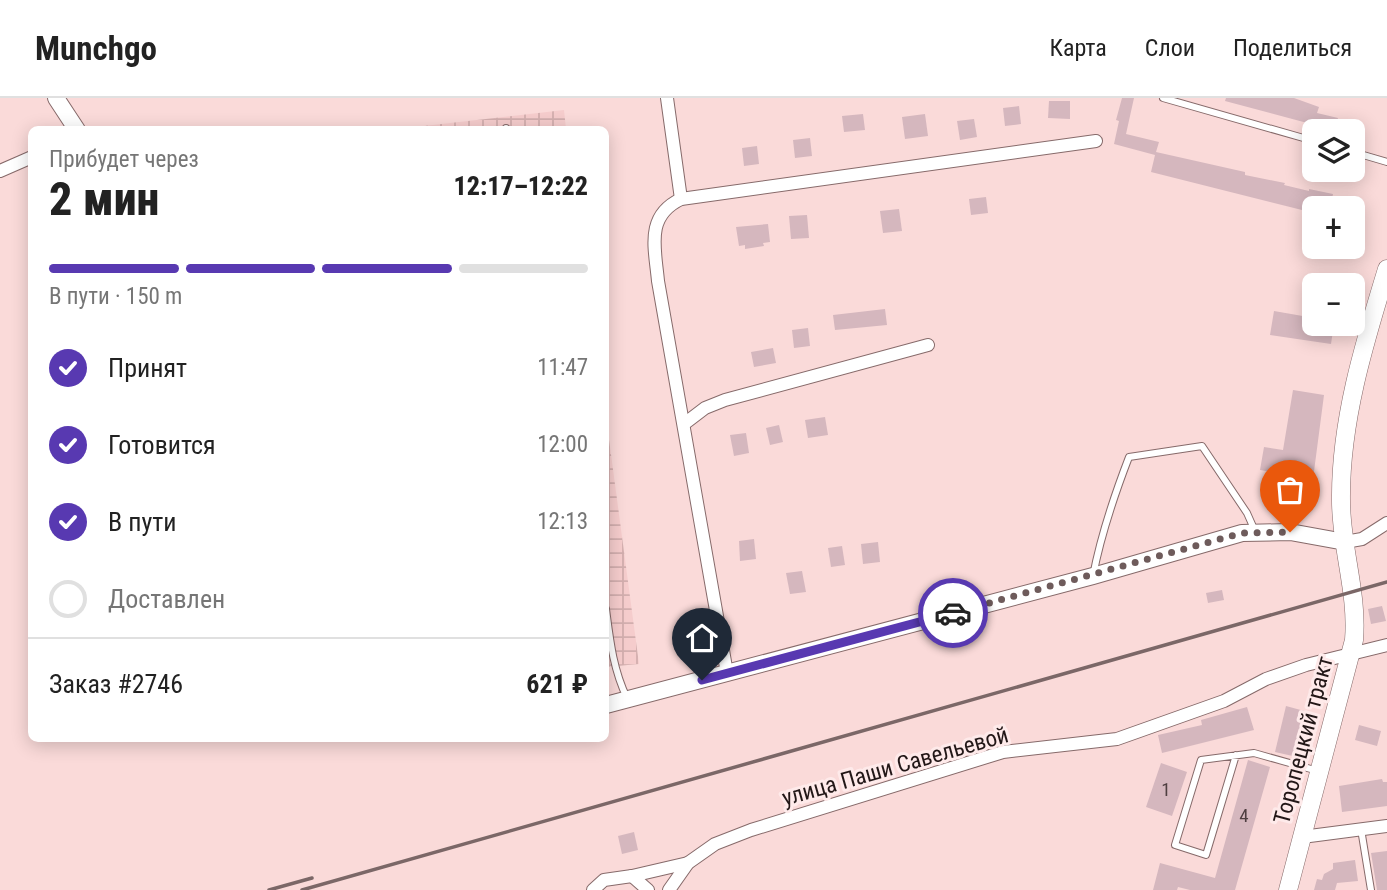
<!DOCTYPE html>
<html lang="ru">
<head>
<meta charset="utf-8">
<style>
	:root { --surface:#fff; --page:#f2f2f2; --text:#222; --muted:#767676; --line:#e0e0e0; --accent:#5839b1 }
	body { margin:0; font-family:"Roboto Condensed",sans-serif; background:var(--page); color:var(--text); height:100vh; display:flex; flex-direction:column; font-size:26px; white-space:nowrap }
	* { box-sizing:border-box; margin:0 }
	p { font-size:23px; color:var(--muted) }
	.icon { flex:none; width:38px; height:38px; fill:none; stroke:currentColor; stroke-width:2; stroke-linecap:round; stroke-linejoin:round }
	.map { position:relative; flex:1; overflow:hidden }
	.side { position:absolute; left:28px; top:28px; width:581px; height:616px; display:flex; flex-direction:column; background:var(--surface); border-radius:10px; box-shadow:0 4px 18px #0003 }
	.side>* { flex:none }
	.fabs { position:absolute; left:1302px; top:21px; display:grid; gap:14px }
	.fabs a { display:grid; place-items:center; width:63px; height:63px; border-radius:10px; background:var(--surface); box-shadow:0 4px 18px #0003; font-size:35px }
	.pin { position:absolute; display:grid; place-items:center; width:60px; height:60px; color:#fff; margin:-72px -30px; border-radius:50% 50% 50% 0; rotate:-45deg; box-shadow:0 0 7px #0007 }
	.pin .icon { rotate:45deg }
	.courier { position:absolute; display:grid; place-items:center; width:70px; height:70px; margin:-35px; border:5px solid #5839b1; border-radius:50%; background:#fff; color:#222; box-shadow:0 2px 9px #0007 }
	.head em { font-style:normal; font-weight:800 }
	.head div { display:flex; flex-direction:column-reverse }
	.head { display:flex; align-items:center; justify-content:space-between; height:119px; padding:0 21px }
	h1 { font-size:46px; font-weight:800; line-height:52px }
	.bar { display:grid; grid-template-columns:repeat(4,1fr); gap:10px 7px; align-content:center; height:84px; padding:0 21px }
	.bar i { height:9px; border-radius:5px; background:var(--line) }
	.bar .current { background:var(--accent) }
	.bar p { grid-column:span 4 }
	.line { display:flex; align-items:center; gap:18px; padding:0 21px; border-top:2px solid var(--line) }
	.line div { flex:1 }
	ol { padding:0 21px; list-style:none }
	li { display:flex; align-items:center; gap:21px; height:77px }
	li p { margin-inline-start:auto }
	li .icon { padding:7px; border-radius:50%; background:var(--accent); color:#fff; stroke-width:4 }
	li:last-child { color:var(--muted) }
	li i { width:38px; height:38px; border:4px solid var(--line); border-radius:50% }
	header { display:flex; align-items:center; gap:42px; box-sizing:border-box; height:98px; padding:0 35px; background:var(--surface); border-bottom:2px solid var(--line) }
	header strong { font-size:33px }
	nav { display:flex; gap:38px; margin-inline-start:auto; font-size:24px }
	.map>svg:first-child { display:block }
	.industrial { fill:url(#industrial-grid) }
	.building { fill:#d5b7be }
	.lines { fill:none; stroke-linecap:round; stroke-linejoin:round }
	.service-casing { stroke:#866a6a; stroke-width:8 }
	.minor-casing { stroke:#866a6a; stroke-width:14 }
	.tertiary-casing { stroke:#866a6a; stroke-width:18 }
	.secondary-casing { stroke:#866a6a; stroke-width:19 }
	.service { stroke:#fff; stroke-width:6 }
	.minor { stroke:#fff; stroke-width:12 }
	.tertiary { stroke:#fff; stroke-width:16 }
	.secondary { stroke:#fff; stroke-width:18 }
	.rail { stroke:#7b6767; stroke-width:3.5 }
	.done { stroke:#6e5b5b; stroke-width:7; stroke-dasharray:0 12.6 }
	.route { stroke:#5839b1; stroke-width:9 }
	.labels { text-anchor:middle; stroke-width:6; stroke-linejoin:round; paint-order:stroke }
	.number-label { font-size:19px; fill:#4f3f41 }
	.street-label { font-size:23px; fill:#221717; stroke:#feeaea }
</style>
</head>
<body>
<header>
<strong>Munchgo</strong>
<nav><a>Карта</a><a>Слои</a><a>Поделиться</a></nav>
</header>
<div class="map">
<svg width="1387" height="792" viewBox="0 0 1387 792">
	<defs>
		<pattern id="industrial-grid" width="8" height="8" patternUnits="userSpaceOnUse" patternTransform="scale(1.75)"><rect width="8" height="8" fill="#f5cccc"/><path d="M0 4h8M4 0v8" fill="none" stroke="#d2aeae"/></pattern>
	</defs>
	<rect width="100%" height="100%" fill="#fadad9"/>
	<g class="industrial">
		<polygon points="564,12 566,31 406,30"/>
		<polygon points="606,319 639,566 606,569"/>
	</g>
	<g class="building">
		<polygon points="1122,0 1134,0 1126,36 1159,44 1156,54 1245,74 1245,77 1285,85 1284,87 1309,93 1309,91 1333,96 1330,110 1314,110 1314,115 1151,74 1155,57 1114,46 1119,23 1116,22"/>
		<polygon points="1226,0 1294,0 1319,9 1317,15 1338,20 1334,33 1309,33 1311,26 1225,3"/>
		<polygon points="1049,3 1070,3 1070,21 1048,20"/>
		<polygon points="1019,8 1021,26 1005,28 1003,10"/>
		<polygon points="863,16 865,32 844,34 842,18"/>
		<polygon points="925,16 928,38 905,41 902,19"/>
		<polygon points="974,21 977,39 960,42 957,23"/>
		<polygon points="810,40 812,58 795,60 793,42"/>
		<polygon points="757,48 759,66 744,68 742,50"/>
		<polygon points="986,99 988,115 971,117 969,101"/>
		<polygon points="899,111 902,133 883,135 880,113"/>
		<polygon points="807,117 809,140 791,141 789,118"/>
		<polygon points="768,126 770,144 763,145 764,148 745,151 745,147 739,148 736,129"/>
		<polygon points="885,211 887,227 835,232 833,217"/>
		<polygon points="1274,213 1314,220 1314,226 1334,226 1331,246 1270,237"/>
		<polygon points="808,230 810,248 794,250 792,232"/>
		<polygon points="773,250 776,265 754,269 751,254"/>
		<polygon points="1293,292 1324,297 1313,381 1260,372 1264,349 1283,352"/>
		<polygon points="825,319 828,337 808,340 805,322"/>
		<polygon points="779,327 783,344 770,347 766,330"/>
		<polygon points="746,335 749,355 734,358 730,337"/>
		<polygon points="754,441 756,461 740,463 739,443"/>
		<polygon points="878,444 880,464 863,466 861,446"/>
		<polygon points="842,448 845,467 831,469 828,450"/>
		<polygon points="802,473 806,494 790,496 786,475"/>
		<polygon points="1222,492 1224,502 1208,505 1206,495"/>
		<polygon points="1382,508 1386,523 1371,526 1368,511"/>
		<polygon points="1286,608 1308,614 1297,659 1275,654"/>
		<polygon points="1247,609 1254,632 1162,655 1158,637 1202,627 1201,622"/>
		<polygon points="1359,627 1381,633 1377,648 1355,642"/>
		<polygon points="1248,662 1270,669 1235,792 1190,792 1178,789 1177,792 1153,792 1160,765 1215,780"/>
		<polygon points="1161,665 1187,674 1172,718 1146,709"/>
		<polygon points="1382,681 1383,684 1387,684 1387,708 1342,714 1339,688"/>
		<polygon points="634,734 638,752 622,756 618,738"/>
		<polygon points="1387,753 1387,792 1377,792 1371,755"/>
		<polygon points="1355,762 1358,783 1337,785 1335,792 1314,792 1317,781 1322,782 1324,776 1333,771 1333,765"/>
	</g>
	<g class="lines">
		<g class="service-casing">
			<g id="service">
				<polyline points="1163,0 1314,43"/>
				<polyline points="506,30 506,32"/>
				<polyline points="1353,54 1387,64"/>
				<path d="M1093 478C1101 436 1114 398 1129 359L1202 348 1247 415 1255 433"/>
				<path d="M606 511C610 542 613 571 627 600"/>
				<polyline points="1236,657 1206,757 1175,747 1201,662 1254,655 1318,673"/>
				<polyline points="1361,731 1371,792"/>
			</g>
		</g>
		<g class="minor-casing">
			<g id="minor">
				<polyline points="667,0 681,101"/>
				<polyline points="0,73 32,59"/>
				<polyline points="684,326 705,310 725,302 928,247"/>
				<polyline points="1345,444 1362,441 1387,425"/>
				<path d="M727 575 658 183C655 150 645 118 681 101L1096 43"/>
				<polyline points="1302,739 1387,728"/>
				<polyline points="632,778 648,792"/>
				<polyline points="593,792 604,782 632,778 688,765"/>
				<polyline points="669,792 688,765 715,746 751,732 1003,654 1117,641 1224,603 1266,581 1306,567 1387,547"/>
			</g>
		</g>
		<g class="tertiary-casing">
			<g id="tertiary">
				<polyline points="56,0 77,32"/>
				<polyline points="606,607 1093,478 1242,435 1290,434 1345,444"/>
			</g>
		</g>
		<g class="secondary-casing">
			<path id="secondary" d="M1288 792 1354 542C1358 495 1341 450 1341 403 1340 324 1364 246 1387 171"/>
		</g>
		<use href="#service" class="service"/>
		<use href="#minor" class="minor"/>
		<use href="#tertiary" class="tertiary"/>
		<use href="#secondary" class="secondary"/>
		<g class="rail">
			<polyline points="269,792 312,780"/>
			<polyline points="302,792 1387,484"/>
		</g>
	</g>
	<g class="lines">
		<polyline class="done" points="953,515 1242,435 1290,434"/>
		<polyline class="route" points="702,582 953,515"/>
	</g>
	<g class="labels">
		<g class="number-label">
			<text x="1166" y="698">1</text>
			<text x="1244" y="724">4</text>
		</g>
		<g class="street-label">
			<text transform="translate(1303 642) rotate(-75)" y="8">Торопецкий тракт</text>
			<text transform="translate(895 668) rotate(-16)" y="8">улица Паши Савельевой</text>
		</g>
	</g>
</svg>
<div class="fabs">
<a><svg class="icon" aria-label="layers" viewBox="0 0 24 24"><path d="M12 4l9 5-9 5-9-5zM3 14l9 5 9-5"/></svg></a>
<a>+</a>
<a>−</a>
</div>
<div class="pin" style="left:1290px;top:434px;background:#ea580c"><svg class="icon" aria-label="bag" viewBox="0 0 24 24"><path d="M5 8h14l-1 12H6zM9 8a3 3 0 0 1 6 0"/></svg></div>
<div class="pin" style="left:702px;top:582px;background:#1f2937"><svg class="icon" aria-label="home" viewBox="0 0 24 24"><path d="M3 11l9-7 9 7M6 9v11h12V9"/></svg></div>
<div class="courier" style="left:953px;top:515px"><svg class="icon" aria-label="car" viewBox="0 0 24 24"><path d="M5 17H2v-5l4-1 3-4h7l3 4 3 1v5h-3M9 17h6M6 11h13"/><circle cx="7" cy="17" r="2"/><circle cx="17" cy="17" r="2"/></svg></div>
<section class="side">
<div class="head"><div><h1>2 мин</h1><p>Прибудет через</p></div><em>12:17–12:22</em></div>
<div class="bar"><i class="current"></i><i class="current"></i><i class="current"></i><i></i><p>В пути · 150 m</p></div>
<ol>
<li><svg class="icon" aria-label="check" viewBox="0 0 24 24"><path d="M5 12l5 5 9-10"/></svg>Принят<p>11:47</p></li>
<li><svg class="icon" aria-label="check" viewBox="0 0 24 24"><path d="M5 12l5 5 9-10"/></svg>Готовится<p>12:00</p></li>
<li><svg class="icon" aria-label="check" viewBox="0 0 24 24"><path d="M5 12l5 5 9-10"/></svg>В пути<p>12:13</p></li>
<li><i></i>Доставлен</li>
</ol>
<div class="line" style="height:91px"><div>Заказ #2746</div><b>621 ₽</b></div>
</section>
</div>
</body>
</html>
